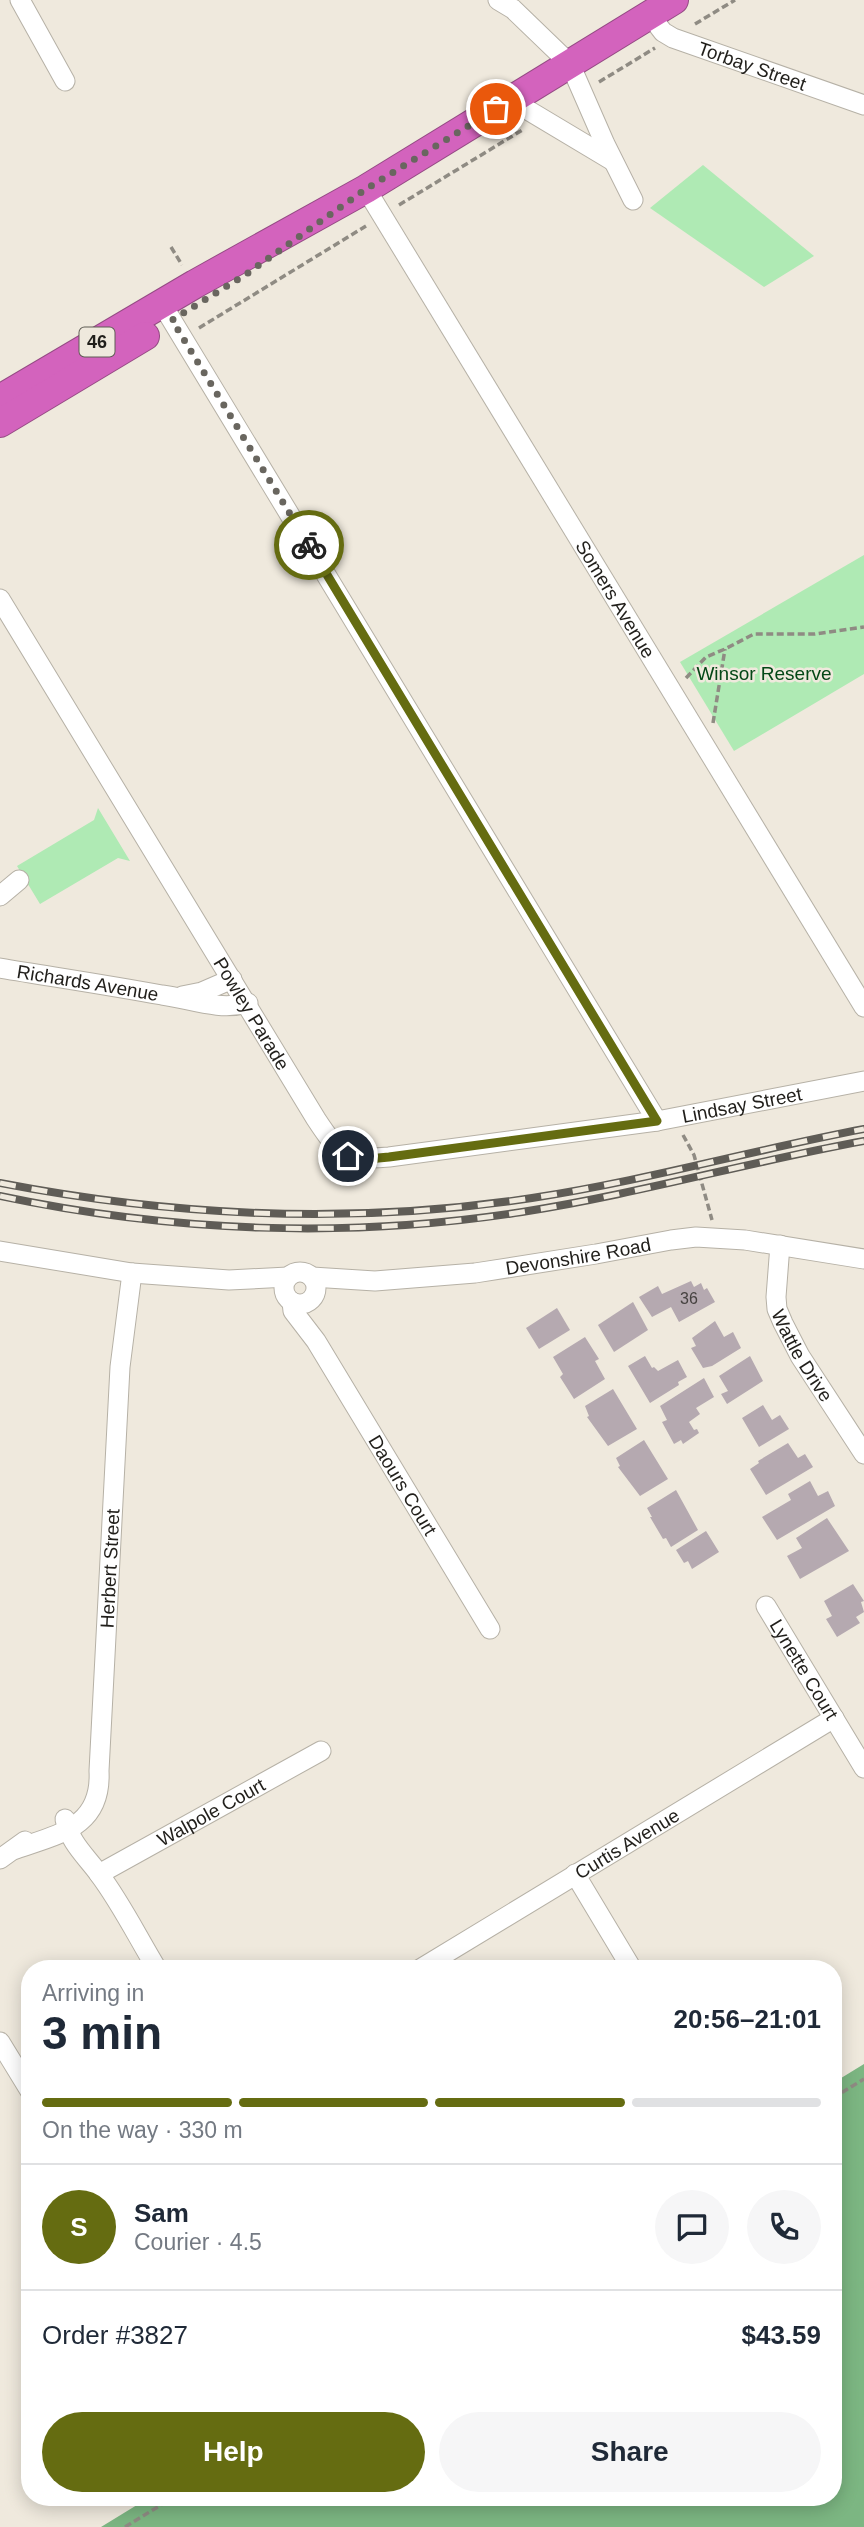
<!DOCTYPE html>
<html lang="en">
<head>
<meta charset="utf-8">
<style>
	:root { --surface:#fff; --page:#f6f6f7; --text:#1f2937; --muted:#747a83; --line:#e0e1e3; --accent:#656c11 }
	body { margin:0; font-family:Helvetica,sans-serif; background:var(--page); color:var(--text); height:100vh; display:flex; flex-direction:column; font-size:26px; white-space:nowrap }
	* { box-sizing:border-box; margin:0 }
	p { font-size:23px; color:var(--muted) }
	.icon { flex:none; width:38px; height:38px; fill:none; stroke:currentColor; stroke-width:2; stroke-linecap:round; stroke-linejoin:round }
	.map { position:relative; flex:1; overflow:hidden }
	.details { position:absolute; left:21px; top:1960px; width:821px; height:546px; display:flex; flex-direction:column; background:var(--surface); border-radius:28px; box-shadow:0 4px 18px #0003 }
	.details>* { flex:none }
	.pin { position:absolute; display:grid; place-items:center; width:60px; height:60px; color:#fff; margin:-30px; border:4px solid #fff; border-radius:50%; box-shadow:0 2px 7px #0007 }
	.courier { position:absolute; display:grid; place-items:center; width:70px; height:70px; margin:-35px; border:5px solid #656c11; border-radius:50%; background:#fff; color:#222; box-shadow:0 2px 9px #0007 }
	.head em { font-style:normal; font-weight:600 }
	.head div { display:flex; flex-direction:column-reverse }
	.head { display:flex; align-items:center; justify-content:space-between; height:119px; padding:0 21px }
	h1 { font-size:46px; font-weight:600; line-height:52px }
	.bar { display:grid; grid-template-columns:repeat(4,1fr); gap:10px 7px; align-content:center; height:84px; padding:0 21px }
	.bar i { height:9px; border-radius:5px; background:var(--line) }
	.bar .selected { background:var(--accent) }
	.bar p { grid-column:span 4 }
	.line { display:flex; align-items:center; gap:18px; padding:0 21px; border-top:2px solid var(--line) }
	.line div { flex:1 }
	.round { display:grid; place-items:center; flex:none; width:74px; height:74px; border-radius:37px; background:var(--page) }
	.action { display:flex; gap:14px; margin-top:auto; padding:14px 21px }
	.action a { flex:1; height:80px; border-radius:42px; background:var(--accent); color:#fff; font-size:28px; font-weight:600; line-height:80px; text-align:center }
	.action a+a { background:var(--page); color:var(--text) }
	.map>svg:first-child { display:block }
	.green { fill:#afeab4 }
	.forest { fill:#7cb682 }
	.building { fill:#b5a9b0 }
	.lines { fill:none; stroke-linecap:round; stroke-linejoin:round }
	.minor-casing { stroke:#b6b1a6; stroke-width:21 }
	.highway-casing { stroke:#954b84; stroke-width:30 }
	.path { stroke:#8f8b83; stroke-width:3.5; stroke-dasharray:7 3.5; stroke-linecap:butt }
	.minor { stroke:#fff; stroke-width:19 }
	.highway { stroke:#d363bd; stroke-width:28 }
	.rail-casing { stroke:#5f5c56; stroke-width:8 }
	.rail { stroke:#efe9dd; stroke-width:5; stroke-dasharray:16; stroke-linecap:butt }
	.done { stroke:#69665f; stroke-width:7; stroke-dasharray:0 12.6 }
	.route { stroke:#656c11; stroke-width:9 }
	.labels { text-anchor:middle; stroke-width:5; stroke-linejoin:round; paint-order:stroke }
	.number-label { font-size:16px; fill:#464240 }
	.shield { fill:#efe9dd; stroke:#5f5c55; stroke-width:2 }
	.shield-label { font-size:18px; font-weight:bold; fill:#211f1b }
	.street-label { font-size:19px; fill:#211f1b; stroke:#efe9dd }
	.park-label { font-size:19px; fill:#034716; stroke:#efe9dd }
</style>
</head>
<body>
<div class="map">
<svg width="864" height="2527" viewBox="0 0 864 2527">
	<rect width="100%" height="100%" fill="#efe9dd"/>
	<g class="green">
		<polygon points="703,165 814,256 764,287 650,208"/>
		<polygon points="864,555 864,674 734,751 680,662"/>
		<polygon points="98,808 130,861 118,858 40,904 17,866 94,820"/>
	</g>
	<polygon class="forest" points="864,2064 864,2527 101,2527 150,2497 833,2497 833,2083"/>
	<g class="building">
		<polygon points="691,1281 694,1287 701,1283 704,1290 707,1288 715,1302 679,1322 671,1307 652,1317 639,1297 658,1286 662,1294"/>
		<polygon points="633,1302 648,1330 614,1352 598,1325"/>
		<polygon points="557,1308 570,1330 539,1349 526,1328"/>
		<polygon points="715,1321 724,1337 733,1332 741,1348 712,1366 703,1368 691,1348 696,1346 692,1338"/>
		<polygon points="585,1337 599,1359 595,1361 605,1379 574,1399 560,1377 563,1374 553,1357"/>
		<polygon points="645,1356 652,1368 654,1367 658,1371 678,1360 687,1377 678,1382 679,1385 650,1403 628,1366"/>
		<polygon points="750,1356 763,1381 727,1404 721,1394 728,1391 719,1376"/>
		<polygon points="704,1378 714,1397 696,1408 700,1414 689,1422 694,1430 697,1429 699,1433 683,1444 681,1440 674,1444 662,1422 667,1420 660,1406"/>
		<polygon points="613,1389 637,1429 608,1446 587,1417 589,1416 585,1406"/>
		<polygon points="763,1405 772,1420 780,1415 789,1429 759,1447 742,1418"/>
		<polygon points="644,1440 668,1479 640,1496 618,1467 620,1466 616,1458"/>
		<polygon points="788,1443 798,1458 805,1454 813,1467 766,1495 750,1469 759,1463 758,1461"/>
		<polygon points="810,1481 818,1496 828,1491 835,1506 777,1540 762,1517 791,1500 788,1494"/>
		<polygon points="676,1490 698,1530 671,1547 666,1538 663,1539 650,1517 652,1517 647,1508"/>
		<polygon points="827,1518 849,1551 800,1579 787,1556 802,1548 796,1538"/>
		<polygon points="706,1531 719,1552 692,1569 688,1561 684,1563 676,1550"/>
		<polygon points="853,1584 864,1601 861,1602 864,1612 856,1617 860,1623 837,1637 826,1619 832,1616 824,1601"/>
	</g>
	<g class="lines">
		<g class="minor-casing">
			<g id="minor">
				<polyline points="20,0 65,81"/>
				<polyline points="498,0 513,9 570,64 605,144 633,200"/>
				<path id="s1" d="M650 15 663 32 673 38 864 105"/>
				<polyline points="511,100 613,161"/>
				<path id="s2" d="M366 189 864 1007"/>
				<polyline points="162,304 657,1121"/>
				<path id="s3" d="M0 599 316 1119C339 1154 346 1161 389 1157L657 1121 864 1081"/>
				<polyline points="0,896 19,880"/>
				<path id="s4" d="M0 968C54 977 108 985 162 995 191 999 218 1011 248 1003"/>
				<polyline points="182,996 202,992 232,979"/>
				<path id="s5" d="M780 1245 776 1297 777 1309 783 1323 800 1356 864 1454"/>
				<polyline points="0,1251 132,1273 229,1280 288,1277"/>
				<circle cx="300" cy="1288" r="16"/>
				<path id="s6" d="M312 1277 375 1281 475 1273 596 1254 671 1240 696 1237 745 1240 864 1259"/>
				<path id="s7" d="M292 1302 293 1311 316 1341 490 1629"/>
				<path id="s8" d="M766 1606 864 1768"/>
				<path d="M65 1819C70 1843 85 1855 99 1874 121 1903 138 1938 157 1969"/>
				<path id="s9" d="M16 1849C59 1834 102 1827 99 1771L120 1367 132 1273"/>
				<polyline points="0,1859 25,1841"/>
				<path id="s10" d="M99 1874 321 1751"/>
				<polyline points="575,1874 632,1969"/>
				<path id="s11" d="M420 1969 834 1718"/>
				<polyline points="0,2042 30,2091"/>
			</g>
		</g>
		<g class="highway-casing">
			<g id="highway">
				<polyline points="0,399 195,284 366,189 674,0"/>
				<polyline points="0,423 145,336"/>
			</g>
		</g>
		<g class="path">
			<polyline points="695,24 735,0"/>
			<polyline points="599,82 655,48"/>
			<polyline points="399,205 524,129"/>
			<polyline points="171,247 182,265"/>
			<polyline points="199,328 366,226"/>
			<polyline points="686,678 706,657 725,649 754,634 815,634 864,627"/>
			<polyline points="713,723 725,649"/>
			<polyline points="683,1135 694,1155 712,1220"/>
			<polyline points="833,2098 864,2079"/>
			<polyline points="125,2527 174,2497"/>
		</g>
		<use href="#minor" class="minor"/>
		<use href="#highway" class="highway"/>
		<g class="rail-casing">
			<g id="rail">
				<path d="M0 1183C177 1217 354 1225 532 1198 644 1181 753 1150 864 1129"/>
				<path d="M0 1196C170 1232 349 1239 522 1212 637 1194 749 1162 864 1141"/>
			</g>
		</g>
		<use href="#rail" class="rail"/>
	</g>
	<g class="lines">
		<polyline class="done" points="309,545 172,320 245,275 366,189 496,109"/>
		<polyline class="route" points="309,545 657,1121 389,1157 368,1159 348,1156"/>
	</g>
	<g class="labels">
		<g class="number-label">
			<text x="689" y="1304">36</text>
		</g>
		<rect class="shield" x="79.5" y="327.5" width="35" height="29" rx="5"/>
		<g class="shield-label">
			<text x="97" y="348">46</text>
		</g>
		<g class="street-label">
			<text dy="7" stroke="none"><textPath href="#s1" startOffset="117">Torbay Street</textPath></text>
			<text dy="7" stroke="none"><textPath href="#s2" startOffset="480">Somers Avenue</textPath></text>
			<text dy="7" stroke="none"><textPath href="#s4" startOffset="89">Richards Avenue</textPath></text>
			<text dy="7" stroke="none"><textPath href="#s3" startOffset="485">Powley Parade</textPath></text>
			<text dy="7" stroke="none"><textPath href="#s3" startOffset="1055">Lindsay Street</textPath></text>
			<text dy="7" stroke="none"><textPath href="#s6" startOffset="268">Devonshire Road</textPath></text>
			<text dy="7" stroke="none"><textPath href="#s5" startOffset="117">Wattle Drive</textPath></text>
			<text dy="7" stroke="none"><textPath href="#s7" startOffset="215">Daours Court</textPath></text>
			<text dy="7" stroke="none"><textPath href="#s9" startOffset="329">Herbert Street</textPath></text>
			<text dy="7" stroke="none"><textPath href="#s8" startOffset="74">Lynette Court</textPath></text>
			<text dy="7" stroke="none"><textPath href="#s10" startOffset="128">Walpole Court</textPath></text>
			<text dy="7" stroke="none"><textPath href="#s11" startOffset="242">Curtis Avenue</textPath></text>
		</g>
		<g class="park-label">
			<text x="764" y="680">Winsor Reserve</text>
		</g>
	</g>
</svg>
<div class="pin" style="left:496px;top:109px;background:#ea580c"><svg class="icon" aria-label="bag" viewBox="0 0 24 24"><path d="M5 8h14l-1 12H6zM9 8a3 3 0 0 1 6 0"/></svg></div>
<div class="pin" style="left:348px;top:1156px;background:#1f2937"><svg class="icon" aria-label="home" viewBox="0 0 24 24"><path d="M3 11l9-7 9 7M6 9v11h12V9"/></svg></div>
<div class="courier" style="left:309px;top:545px"><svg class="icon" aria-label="bike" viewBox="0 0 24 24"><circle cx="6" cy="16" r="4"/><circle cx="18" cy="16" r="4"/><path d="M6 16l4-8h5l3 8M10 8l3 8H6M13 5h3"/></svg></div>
<section class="details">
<div class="head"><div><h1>3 min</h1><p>Arriving in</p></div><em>20:56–21:01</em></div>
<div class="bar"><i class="selected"></i><i class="selected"></i><i class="selected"></i><i></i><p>On the way · 330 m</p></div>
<div class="line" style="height:126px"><b class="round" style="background:var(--accent);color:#fff">S</b><div><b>Sam</b><p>Courier · 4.5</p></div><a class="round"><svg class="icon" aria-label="chat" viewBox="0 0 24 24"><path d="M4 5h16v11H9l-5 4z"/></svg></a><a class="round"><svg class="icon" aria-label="phone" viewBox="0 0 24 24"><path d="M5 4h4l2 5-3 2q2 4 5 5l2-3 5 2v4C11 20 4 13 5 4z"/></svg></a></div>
<div class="line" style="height:91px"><div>Order #3827</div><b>$43.59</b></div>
<div class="action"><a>Help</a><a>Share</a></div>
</section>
</div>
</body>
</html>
